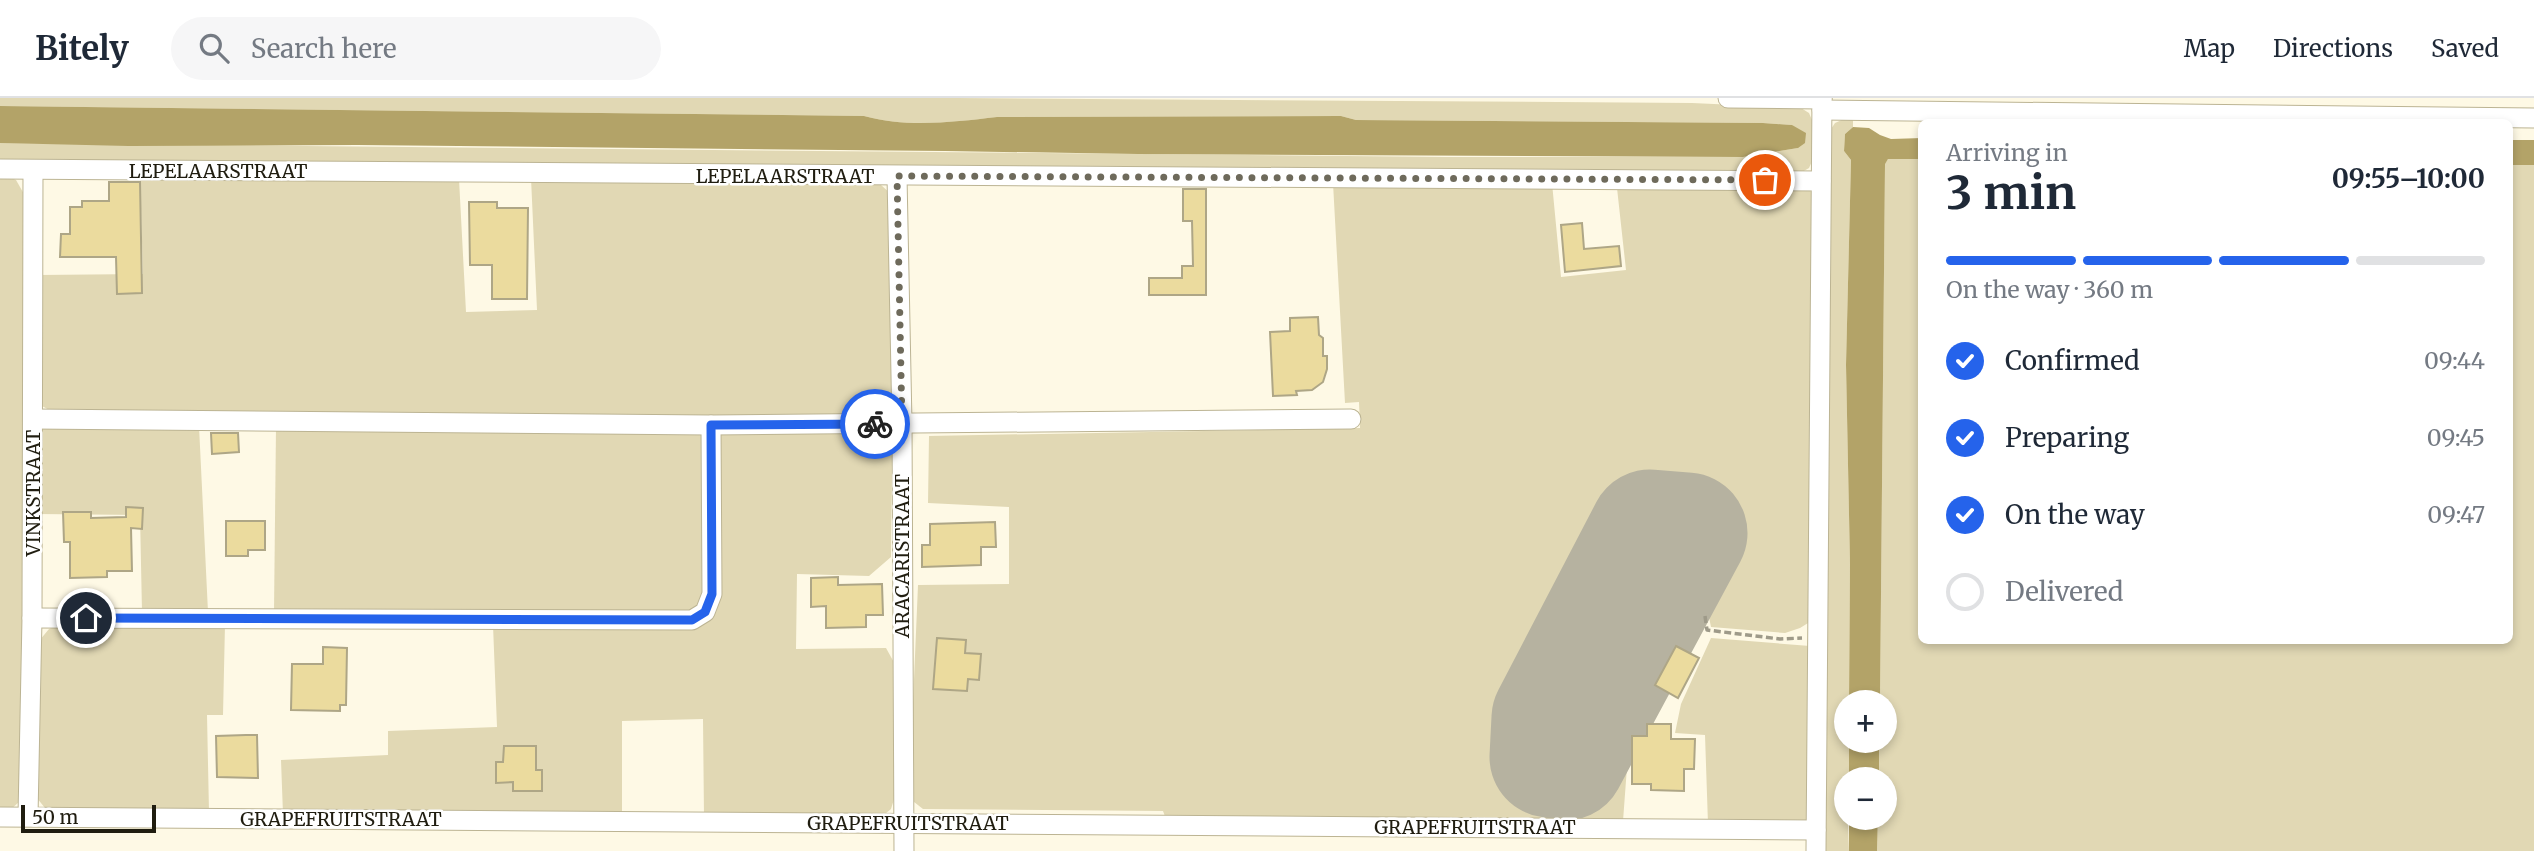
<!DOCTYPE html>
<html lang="en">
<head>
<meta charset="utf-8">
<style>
	:root { --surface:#fff; --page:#f6f6f7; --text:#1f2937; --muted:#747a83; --line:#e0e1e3; --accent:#2563eb }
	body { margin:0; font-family:Merriweather,serif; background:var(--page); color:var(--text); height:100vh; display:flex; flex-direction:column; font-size:26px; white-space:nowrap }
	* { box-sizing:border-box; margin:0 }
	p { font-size:23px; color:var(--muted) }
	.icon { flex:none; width:38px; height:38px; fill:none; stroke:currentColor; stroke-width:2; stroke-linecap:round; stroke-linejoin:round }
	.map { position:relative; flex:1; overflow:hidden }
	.drawer { position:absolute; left:1918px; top:21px; width:595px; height:525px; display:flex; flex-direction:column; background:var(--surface); border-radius:10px; box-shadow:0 4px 10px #0003 }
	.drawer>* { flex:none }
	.fabs { position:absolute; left:1834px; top:592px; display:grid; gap:14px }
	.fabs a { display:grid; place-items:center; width:63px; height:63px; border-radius:50%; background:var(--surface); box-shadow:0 4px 10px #0003; font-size:35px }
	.scale { position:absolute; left:21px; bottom:18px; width:135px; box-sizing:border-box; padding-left:7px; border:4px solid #201d10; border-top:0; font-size:19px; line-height:24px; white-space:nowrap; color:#201d10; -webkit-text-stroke:5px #fff; paint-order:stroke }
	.pin { position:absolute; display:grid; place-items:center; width:60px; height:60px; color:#fff; margin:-30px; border:4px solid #fff; border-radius:50%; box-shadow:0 2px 7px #0007 }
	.courier { position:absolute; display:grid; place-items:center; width:70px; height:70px; margin:-35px; border:5px solid #2563eb; border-radius:50%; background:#fff; color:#222; box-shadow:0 2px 9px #0007 }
	.headline em { font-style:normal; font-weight:700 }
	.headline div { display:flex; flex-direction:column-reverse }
	.headline { display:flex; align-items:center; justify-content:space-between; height:119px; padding:0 28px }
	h1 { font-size:46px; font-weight:700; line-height:52px }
	.bar { display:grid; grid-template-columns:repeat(4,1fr); gap:10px 7px; align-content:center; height:84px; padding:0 28px }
	.bar i { height:9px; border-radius:5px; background:var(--line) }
	.bar .on { background:var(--accent) }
	.bar p { grid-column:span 4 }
	ol { padding:0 28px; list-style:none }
	li { display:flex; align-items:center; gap:21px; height:77px }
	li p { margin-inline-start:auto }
	li .icon { padding:7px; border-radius:50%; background:var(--accent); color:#fff; stroke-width:4 }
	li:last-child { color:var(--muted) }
	li i { width:38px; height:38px; border:4px solid var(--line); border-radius:50% }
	header { display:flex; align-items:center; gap:42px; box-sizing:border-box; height:98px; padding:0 35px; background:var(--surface); border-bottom:2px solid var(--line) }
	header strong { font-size:33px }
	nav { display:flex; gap:38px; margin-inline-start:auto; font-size:24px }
	.search { width:490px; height:63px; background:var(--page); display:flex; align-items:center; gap:18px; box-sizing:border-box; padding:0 24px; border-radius:38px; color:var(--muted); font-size:26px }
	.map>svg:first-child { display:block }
	.green { fill:#e1d8b4 }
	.water { fill:#b3a368 }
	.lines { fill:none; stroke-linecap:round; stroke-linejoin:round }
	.runway { stroke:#b6b2a0; stroke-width:121 }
	.building { fill:#ebdb9e; stroke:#aea686; stroke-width:2 }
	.street-casing { stroke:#bcb493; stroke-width:21 }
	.path { stroke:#9e9a89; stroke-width:3.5; stroke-dasharray:7 3.5; stroke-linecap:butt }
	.street { stroke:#fff; stroke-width:19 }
	.done { stroke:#6e6a5b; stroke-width:7; stroke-dasharray:0 12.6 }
	.route { stroke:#2563eb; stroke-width:9 }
	.labels { text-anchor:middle; stroke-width:5; stroke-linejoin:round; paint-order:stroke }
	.street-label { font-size:19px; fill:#201d10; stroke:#fff }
</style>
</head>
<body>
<header>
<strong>Bitely</strong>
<div class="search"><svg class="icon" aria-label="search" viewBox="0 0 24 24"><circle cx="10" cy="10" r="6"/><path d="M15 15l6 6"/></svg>Search here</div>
<nav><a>Map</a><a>Directions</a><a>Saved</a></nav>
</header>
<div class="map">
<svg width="2534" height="753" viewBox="0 0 2534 753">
	<rect width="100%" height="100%" fill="#fef9e5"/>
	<g class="green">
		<path d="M0 0H957L1692 5 1801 10 1809 15 1812 22 1813 61 1809 70 1802 74 0 66V45L1446 59H1743L1798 50 1792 27 1763 25 1356 22 1341 18 997 19C953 24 908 30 864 18L0 8Z"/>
		<polygon points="1844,21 1853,22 1853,29 1845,36 1844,53 1851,62 1846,267 1850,466 1849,604 1846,604 1846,642 1849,642 1849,681 1846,681 1849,753 1821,753 1831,31 1835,25"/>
		<polygon points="1888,61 1921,61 1922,542 2510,542 2510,67 2534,67 2534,753 1877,753 1878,719 1885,719 1885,681 1879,681 1879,642 1885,642 1885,604 1880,604 1885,65"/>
		<polygon points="0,75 16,82 24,96 24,692 20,703 9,713 0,713"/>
		<polygon points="140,77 459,81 466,214 537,212 531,80 868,84 881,87 892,97 894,303 890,314 878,321 53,314 42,308 39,298 38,177 143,176"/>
		<polygon points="1333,85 1552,85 1561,179 1626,172 1617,90 1807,88 1814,98 1813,522 1800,530 1785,535 1711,529 1708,514 1655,504 1693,432 1648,429 1548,621 1546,664 1567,668 1590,624 1630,629 1623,723 1166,721 1163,713 923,711 909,700 918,487 1009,486 1009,409 928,405 929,338 1360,330 1359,304 1345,305"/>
		<polygon points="50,325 199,328 208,514 142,514 140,417 37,416 39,332"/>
		<polygon points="276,329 707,334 708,495 691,516 274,514"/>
		<polygon points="718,332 877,333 892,342 891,459 869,478 797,476 796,551 886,550 896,568 895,698 891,711 880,720 704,719 703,621 622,623 622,719 283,716 281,662 388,657 388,633 497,629 493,527 696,529 716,514 719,503"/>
		<polygon points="66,525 225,526 223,617 207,617 209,714 45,710 37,700 39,543 49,531"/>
		<polygon points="1711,540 1810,548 1809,728 1708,726 1705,637 1675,635 1681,606"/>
	</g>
	<g class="water">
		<path d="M0 8 864 18C908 30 953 24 997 19L1341 18 1356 22 1763 25 1792 27 1806 35 1805 45 1798 50 1743 59 1138 56 945 53 357 47 129 48 0 45Z"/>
		<polygon points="1853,29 1869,30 1880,37 1891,41 1922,40 1921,61 1888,61 1885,66 1880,604 1849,604 1850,466 1846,267 1851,62 1844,53 1845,36"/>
		<rect x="2510" y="42" width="24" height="25"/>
		<rect x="1849" y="642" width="30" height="39"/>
		<polygon points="1849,719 1878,719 1877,753 1849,753"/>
	</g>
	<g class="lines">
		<polygon class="runway" points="1650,432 1687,435 1565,662 1550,659 1552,620"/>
	</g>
	<g class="building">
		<polygon points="109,84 140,84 142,195 117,196 116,159 60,159 61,136 70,136 70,109 82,109 82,103 109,103"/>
		<polygon points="1183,91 1206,91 1206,197 1149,197 1149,180 1182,180 1182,168 1193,168 1192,123 1183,123"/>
		<polygon points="469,104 497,104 497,110 528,110 527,201 492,201 492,167 470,167"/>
		<polygon points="1582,125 1584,151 1619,148 1621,168 1565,174 1561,127"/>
		<polygon points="1318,219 1319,237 1323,240 1323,258 1327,258 1327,271 1323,284 1312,292 1296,293 1297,297 1273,298 1270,234 1290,233 1290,220"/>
		<polygon points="211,335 238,335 239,354 212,356"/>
		<polygon points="126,409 143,410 142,431 131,430 132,473 107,473 107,479 70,480 70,444 64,444 63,414 91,414 91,420 126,419"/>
		<polygon points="226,423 265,423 265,452 248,452 248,458 226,458"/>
		<polygon points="995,424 996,449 981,449 981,467 922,469 922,447 930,447 930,426"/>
		<polygon points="838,479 838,487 882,486 883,517 866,517 866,529 826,530 826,508 811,509 811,480"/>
		<polygon points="937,540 966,542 965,555 981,556 979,582 968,581 967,593 933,591"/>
		<polygon points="1676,548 1699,560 1678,600 1655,587"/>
		<polygon points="323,549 347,550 346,607 340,607 340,613 291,612 292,566 323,566"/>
		<polygon points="1647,626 1671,626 1671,641 1695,641 1694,671 1684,671 1684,693 1651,692 1651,686 1632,686 1632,638 1647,638"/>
		<polygon points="246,637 257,637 258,680 217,679 216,638"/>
		<polygon points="504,648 536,648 536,672 542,672 542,693 513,693 513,684 496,685 496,664 503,664"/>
	</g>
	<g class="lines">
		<g class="street-casing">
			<g id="street">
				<polyline points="1728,0 1822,1"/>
				<polyline points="1822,12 2534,20"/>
				<polyline points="0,71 1821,83"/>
				<polyline points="897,78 902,326 904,753"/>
				<polyline points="33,321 711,327 1351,321"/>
				<polyline points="32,520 692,522 705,514 712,496 711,327"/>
				<polyline points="28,718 32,520 33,72"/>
				<polyline points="0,719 1816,732"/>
				<polyline points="1816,753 1822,0"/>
			</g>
		</g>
		<polyline class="path" points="1705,518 1707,532 1780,541 1802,540"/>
		<use href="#street" class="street"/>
	</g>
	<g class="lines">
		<polyline class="done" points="875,326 902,326 897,78 1765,82"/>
		<polyline class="route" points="86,520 692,522 705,514 712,496 711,327 875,326"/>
	</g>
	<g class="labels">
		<g class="street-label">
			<text x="218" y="80">LEPELAARSTRAAT</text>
			<text x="785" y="85">LEPELAARSTRAAT</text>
			<text transform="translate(33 395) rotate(-90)" y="7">VINKSTRAAT</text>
			<text transform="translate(902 458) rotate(-90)" y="7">ARACARISTRAAT</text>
			<text x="341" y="728">GRAPEFRUITSTRAAT</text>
			<text x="908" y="732">GRAPEFRUITSTRAAT</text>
			<text x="1475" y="736">GRAPEFRUITSTRAAT</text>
		</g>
	</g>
</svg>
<div class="fabs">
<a>+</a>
<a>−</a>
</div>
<div class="scale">50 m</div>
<div class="pin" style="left:1765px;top:82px;background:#ea580c"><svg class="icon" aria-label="bag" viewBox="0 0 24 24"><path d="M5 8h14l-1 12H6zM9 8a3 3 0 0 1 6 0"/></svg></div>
<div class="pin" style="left:86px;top:520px;background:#1f2937"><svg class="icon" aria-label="home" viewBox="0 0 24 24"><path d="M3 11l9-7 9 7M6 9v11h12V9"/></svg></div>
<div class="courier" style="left:875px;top:326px"><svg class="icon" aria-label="bike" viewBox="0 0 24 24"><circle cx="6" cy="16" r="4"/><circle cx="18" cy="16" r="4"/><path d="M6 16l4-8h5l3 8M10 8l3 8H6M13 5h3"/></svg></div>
<section class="drawer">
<div class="headline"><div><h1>3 min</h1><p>Arriving in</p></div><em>09:55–10:00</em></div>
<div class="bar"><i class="on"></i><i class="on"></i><i class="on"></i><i></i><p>On the way · 360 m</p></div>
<ol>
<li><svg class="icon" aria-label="check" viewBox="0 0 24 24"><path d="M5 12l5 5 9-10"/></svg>Confirmed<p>09:44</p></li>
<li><svg class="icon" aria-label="check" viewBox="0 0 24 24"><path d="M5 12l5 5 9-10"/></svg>Preparing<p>09:45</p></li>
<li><svg class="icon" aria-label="check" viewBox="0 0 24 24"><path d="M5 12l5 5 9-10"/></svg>On the way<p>09:47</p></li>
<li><i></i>Delivered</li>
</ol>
</section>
</div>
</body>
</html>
